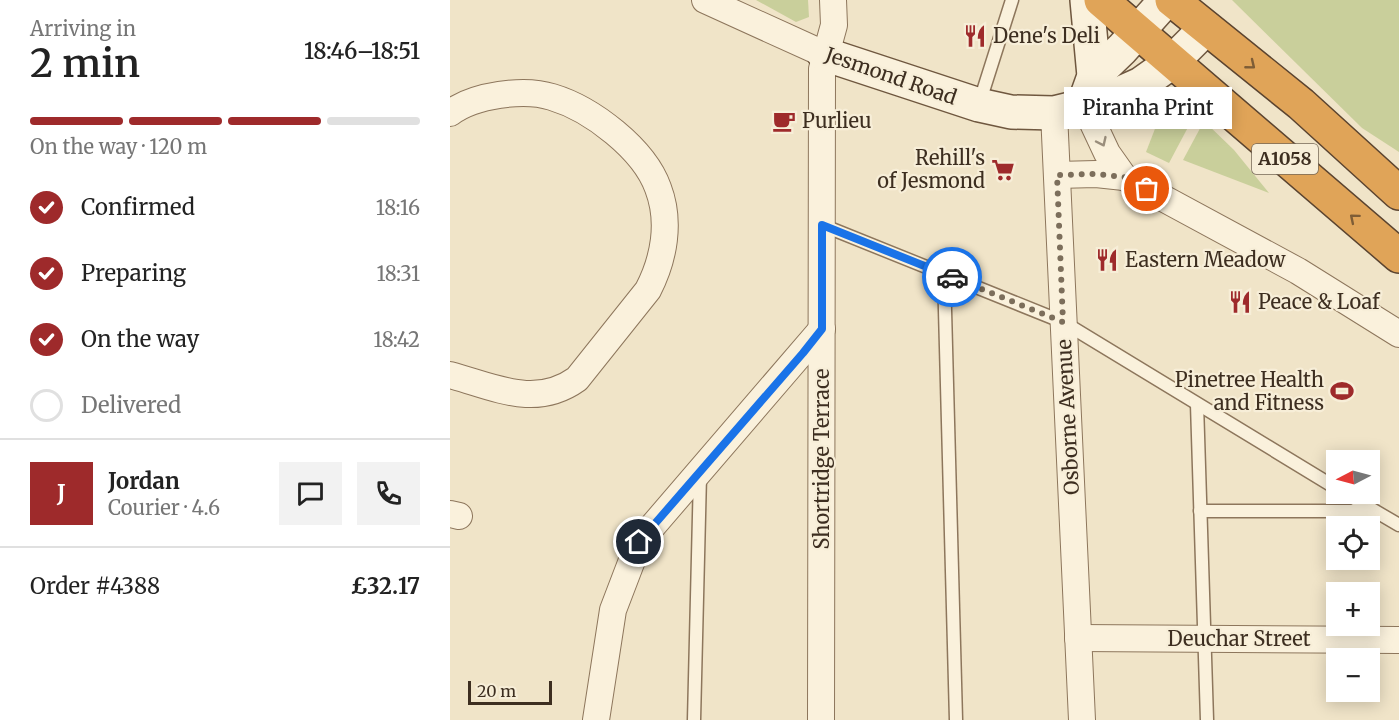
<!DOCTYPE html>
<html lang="en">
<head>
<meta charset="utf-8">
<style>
	:root { --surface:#fff; --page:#f2f2f2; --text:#222; --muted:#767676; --line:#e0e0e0; --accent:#9e2a2b }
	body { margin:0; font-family:Merriweather,serif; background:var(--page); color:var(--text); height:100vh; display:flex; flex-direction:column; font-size:22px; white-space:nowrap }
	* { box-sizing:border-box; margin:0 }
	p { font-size:20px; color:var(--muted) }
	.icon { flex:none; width:33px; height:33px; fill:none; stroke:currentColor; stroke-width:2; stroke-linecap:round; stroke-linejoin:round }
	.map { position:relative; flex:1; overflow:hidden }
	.details { display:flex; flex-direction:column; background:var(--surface); width:450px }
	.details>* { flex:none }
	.needle { width:39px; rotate:264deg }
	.buttons { position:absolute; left:876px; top:450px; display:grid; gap:12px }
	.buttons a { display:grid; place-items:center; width:54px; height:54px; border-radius:0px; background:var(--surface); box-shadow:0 3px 15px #0003; font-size:30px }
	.scale { position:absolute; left:18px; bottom:15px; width:84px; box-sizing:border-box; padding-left:6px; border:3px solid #3d2e20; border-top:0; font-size:16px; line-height:21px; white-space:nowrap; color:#3d2e20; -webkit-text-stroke:4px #f7eed8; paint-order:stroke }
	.pin { position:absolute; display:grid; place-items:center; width:51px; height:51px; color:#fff; margin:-26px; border:3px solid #fff; border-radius:50%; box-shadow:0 2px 6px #0007 }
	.courier { position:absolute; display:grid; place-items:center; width:60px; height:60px; margin:-30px; border:4px solid #1a73e8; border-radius:50%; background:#fff; color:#222; box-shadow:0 2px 8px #0007 }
	.bubble { position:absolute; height:42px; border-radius:0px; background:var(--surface); box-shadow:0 3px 15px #0003; font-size:20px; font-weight:600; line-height:42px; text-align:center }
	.summary em { font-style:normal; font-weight:600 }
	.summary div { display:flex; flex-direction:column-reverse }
	.summary { display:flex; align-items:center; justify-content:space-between; height:102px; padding:0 30px }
	h1 { font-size:39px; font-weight:600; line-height:45px }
	.bar { display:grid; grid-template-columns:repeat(4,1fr); gap:9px 6px; align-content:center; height:72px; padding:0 30px }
	.bar i { height:8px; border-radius:4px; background:var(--line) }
	.bar .selected { background:var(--accent) }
	.bar p { grid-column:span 4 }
	.line { display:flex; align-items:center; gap:15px; padding:0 30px; border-top:2px solid var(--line) }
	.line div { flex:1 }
	.round { display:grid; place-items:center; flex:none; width:63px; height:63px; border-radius:0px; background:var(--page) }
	ol { padding:0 30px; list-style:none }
	li { display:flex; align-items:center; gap:18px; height:66px }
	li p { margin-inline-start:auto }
	li .icon { padding:6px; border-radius:50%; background:var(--accent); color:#fff; stroke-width:4 }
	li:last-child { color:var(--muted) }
	li i { width:33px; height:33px; border:3px solid var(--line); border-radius:50% }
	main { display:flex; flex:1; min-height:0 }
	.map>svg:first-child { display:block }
	.green { fill:#c9cf9b }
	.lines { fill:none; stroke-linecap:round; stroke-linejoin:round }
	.lane-casing { stroke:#8d765c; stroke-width:15 }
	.street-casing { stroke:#8d765c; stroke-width:28 }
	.secondary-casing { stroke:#6f573f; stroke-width:36 }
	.highway-casing { stroke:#5b4430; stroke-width:36 }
	.lane { stroke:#faf1dc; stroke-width:12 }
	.street { stroke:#faf1dc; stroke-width:26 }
	.secondary { stroke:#faf1dc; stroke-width:33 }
	.highway { stroke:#e0a458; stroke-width:33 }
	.oneway { stroke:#7e5d36 }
	.oneway2 { stroke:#9c907e }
	.done { stroke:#7c6e5b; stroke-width:6; stroke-dasharray:0 10.8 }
	.route { stroke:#1a73e8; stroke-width:8 }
	.labels { text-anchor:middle; stroke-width:4.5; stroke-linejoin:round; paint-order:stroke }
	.shield { fill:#f7eed8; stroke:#756857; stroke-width:1.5 }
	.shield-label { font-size:18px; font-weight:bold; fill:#3d2e20 }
	.poi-label { font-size:20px; fill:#3d2e20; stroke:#f7eed8; text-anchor:start }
	.street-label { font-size:20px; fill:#3d2e20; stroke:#f7eed8 }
</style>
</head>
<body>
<main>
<section class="details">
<div class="summary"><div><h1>2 min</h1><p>Arriving in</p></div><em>18:46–18:51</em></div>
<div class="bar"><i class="selected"></i><i class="selected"></i><i class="selected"></i><i></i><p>On the way · 120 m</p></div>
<ol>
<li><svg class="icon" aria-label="check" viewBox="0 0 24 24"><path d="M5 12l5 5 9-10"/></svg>Confirmed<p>18:16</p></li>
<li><svg class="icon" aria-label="check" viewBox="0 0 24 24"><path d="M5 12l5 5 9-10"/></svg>Preparing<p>18:31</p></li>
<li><svg class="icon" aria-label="check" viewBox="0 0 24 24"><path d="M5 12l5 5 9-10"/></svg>On the way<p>18:42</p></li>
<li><i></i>Delivered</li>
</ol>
<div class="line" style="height:108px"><b class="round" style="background:var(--accent);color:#fff">J</b><div><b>Jordan</b><p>Courier · 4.6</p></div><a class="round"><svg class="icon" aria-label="chat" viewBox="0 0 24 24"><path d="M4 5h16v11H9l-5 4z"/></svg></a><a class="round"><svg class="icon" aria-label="phone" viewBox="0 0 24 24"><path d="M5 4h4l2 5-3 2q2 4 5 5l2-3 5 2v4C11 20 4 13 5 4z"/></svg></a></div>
<div class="line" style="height:78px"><div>Order #4388</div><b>£32.17</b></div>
</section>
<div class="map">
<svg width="949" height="720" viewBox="0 0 949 720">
	<rect width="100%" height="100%" fill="#f0e4c8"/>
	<g class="green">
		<polygon points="306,0 358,0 359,17 346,22"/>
		<polygon points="782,0 949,0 949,152 912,128"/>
		<polygon points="726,114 744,116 719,163 696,152 708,121"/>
		<polygon points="754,121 784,150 819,193 733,160"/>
	</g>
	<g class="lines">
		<g class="lane-casing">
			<g id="lane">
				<polyline points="529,104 562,0"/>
				<polyline points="372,225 613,322 886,488"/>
				<polyline points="494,273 506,720"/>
				<polyline points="747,404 757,720"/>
				<polyline points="896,494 949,525"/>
				<polyline points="750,511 924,511"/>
				<polyline points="244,720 250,475"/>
			</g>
		</g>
		<g class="street-casing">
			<g id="street">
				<polyline points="255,0 374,54"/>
				<polyline points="634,104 657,153 674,177"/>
				<path d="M0 113C24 95 74 88 102 97 142 109 194 149 208 188 221 222 214 259 198 290L127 379C85 409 45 387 0 375"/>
				<polyline points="604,113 632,720"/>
				<polyline points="607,175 646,174 674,177 848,271 949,334"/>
				<polyline points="0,514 9,516"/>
				<polyline points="628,638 949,640"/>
				<polyline points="146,720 163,610 189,542 372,329"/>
				<polyline points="371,720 372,69 384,25 383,0"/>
			</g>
		</g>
		<g class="secondary-casing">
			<g id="secondary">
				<polyline points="374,54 529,105 561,112 604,113 653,101 691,84 722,62 756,28"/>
				<polyline points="644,76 672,49 716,0"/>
				<polyline points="634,104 644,76 637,0"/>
			</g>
		</g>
		<g class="highway-casing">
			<g id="highway">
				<polyline points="651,0 949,256"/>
				<polyline points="722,0 851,104 949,193"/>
			</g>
		</g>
		<use href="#lane" class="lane"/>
		<use href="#street" class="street"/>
		<use href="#secondary" class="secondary"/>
		<use href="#highway" class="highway"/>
	</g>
	<defs><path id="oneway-chevron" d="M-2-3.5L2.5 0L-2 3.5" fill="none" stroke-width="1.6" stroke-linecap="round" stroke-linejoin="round" transform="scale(1.5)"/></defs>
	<g class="oneway">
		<use href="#oneway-chevron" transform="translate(801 65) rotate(39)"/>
		<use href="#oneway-chevron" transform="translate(904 218) rotate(-140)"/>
	</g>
	<use class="oneway2" href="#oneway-chevron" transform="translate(652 142) rotate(65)"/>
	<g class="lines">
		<polyline class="done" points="502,277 613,322 607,175 646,174 674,177 697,189"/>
		<polyline class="route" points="189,542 353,353 372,329 372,225 502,277"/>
	</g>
	<defs>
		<g id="restaurant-bare" transform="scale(1.8)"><path d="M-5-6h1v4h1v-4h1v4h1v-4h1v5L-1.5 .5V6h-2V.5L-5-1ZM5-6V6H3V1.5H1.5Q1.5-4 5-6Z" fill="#9e2a2b" stroke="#f7eed8" stroke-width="2.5" paint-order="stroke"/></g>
		<g id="cafe-bare" transform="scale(1.8)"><path d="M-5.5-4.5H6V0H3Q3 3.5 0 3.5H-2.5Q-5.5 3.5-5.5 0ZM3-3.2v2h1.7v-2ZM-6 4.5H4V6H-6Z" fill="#9e2a2b" stroke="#f7eed8" stroke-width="2.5" paint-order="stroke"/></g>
		<g id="supermarket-bare" transform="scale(1.8)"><path d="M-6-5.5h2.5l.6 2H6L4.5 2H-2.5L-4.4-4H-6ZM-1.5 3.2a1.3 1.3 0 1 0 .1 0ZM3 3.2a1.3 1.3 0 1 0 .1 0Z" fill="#9e2a2b" stroke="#f7eed8" stroke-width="2.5" paint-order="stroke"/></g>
		<g id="stadium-bare" transform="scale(1.8)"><path d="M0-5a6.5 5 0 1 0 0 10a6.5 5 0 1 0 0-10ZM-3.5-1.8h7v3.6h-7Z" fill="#9e2a2b" stroke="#f7eed8" stroke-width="2.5" paint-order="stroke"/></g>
	</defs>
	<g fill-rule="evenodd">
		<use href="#restaurant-bare" x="525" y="36"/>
		<use href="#cafe-bare" x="334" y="121"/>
		<use href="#supermarket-bare" x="553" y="170"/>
		<use href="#restaurant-bare" x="657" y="260"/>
		<use href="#restaurant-bare" x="790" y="302"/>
		<use href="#stadium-bare" x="892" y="391"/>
	</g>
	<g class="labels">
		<rect class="shield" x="802" y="144" width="66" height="30" rx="4.5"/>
		<g class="shield-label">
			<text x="835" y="165">A1058</text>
		</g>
		<g class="poi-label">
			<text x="543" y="43">Dene's Deli</text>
			<text x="352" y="128">Purlieu</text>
			<text x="535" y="165" text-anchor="end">Rehill's<tspan x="535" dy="23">of Jesmond</tspan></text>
			<text x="675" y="267">Eastern Meadow</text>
			<text x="808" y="309">Peace &amp; Loaf</text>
			<text x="874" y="387" text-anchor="end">Pinetree Health<tspan x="874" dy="23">and Fitness</tspan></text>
		</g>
		<g class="street-label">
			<text transform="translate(441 76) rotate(19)" y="7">Jesmond Road</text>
			<text transform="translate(618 417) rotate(-93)" y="7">Osborne Avenue</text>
			<text transform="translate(372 459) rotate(-90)" y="7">Shortridge Terrace</text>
			<text x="789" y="646">Deuchar Street</text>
		</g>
	</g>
</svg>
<div class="buttons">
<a><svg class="needle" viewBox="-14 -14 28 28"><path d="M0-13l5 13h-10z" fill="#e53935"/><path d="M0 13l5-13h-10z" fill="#767676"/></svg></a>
<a><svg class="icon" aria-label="locate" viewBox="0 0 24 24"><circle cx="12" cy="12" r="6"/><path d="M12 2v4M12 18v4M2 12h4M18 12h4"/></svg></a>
<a>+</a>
<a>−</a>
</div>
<div class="scale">20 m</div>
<div class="pin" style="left:697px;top:189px;background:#ea580c"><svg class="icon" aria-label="bag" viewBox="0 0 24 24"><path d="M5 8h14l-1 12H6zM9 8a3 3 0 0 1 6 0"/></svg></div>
<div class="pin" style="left:189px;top:542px;background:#1f2937"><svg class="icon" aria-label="home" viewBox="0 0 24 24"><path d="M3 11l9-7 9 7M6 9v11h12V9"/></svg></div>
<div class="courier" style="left:502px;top:277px"><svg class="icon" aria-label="car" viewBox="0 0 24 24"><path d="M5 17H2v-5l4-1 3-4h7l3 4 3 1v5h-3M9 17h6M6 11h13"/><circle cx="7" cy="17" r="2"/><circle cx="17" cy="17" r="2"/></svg></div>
<div class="bubble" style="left:614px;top:87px;width:168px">Piranha Print</div>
</div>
</main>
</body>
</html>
